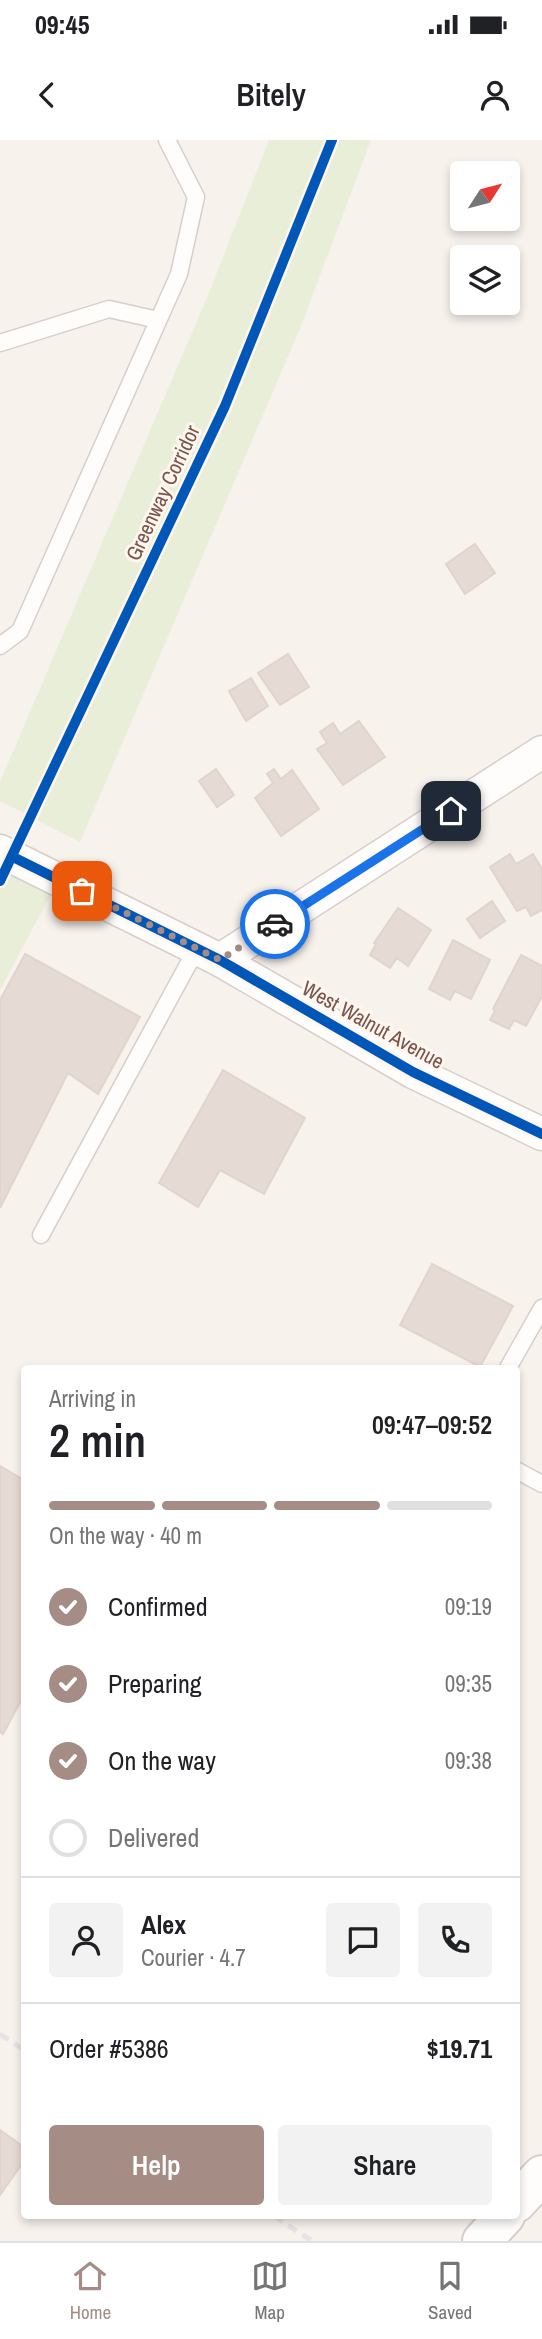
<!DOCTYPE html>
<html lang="en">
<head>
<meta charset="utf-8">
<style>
	:root { --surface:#fff; --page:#f2f2f2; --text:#202124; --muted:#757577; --line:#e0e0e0; --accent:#a58c84 }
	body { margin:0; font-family:"Archivo Narrow",sans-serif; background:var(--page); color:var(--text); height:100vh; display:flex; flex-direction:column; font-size:26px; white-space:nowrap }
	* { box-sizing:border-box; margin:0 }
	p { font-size:23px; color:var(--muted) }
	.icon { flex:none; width:38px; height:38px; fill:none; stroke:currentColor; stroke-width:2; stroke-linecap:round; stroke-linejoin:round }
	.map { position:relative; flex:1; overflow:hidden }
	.details { position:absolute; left:21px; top:1225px; width:499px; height:854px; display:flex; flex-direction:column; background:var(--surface); border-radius:7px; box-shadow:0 4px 10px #0003 }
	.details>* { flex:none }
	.needle { width:46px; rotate:54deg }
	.controls { position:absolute; left:450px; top:21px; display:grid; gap:14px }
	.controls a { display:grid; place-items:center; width:70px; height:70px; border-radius:7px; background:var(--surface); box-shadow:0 4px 10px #0003; font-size:35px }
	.pin { position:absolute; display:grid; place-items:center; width:60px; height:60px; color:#fff; margin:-30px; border-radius:14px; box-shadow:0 4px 10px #0006 }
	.courier { position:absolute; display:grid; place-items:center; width:70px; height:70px; margin:-35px; border:5px solid #1a73e8; border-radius:50%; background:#fff; color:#222; box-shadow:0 2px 9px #0007 }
	.overview em { font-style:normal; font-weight:600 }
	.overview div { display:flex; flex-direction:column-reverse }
	.overview { display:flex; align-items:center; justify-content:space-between; height:119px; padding:0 28px }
	h1 { font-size:46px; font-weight:600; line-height:52px }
	.bar { display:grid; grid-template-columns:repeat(4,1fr); gap:10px 7px; align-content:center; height:84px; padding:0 28px }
	.bar i { height:9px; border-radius:5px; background:var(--line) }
	.bar .selected { background:var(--accent) }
	.bar p { grid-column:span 4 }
	.line { display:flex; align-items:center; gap:18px; padding:0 28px; border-top:2px solid var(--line) }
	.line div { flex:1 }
	.round { display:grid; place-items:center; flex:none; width:74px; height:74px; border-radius:7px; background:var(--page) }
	ol { padding:0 28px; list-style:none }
	li { display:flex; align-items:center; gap:21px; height:77px }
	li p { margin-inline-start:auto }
	li .icon { padding:7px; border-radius:50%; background:var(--accent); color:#fff; stroke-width:4 }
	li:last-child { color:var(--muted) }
	li i { width:38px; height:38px; border:4px solid var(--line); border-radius:50% }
	.action { display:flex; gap:14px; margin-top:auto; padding:14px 28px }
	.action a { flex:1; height:80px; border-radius:7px; background:var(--accent); color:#fff; font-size:28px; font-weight:600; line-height:80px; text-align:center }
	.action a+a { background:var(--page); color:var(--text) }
	.status { display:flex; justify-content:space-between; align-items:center; height:49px; padding:0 35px; background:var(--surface); direction:ltr }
	.status svg { height:19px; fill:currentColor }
	header { display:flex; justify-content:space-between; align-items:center; height:91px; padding:0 28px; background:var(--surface); font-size:32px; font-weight:600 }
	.tab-bar { display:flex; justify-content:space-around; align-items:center; height:98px; border-top:2px solid var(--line); background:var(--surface); font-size:19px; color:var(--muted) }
	.tab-bar a { display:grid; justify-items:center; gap:4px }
	.tab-bar .selected { color:var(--accent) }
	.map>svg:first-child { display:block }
	.green { fill:#e8eed8 }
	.building { fill:#e5dad4; stroke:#e1d4cf; stroke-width:2 }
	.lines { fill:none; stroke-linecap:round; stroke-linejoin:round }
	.service-casing { stroke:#d7ceca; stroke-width:19 }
	.minor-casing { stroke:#d7ceca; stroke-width:35 }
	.tertiary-casing { stroke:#d7ceca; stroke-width:42 }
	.service { stroke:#fefdfc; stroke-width:16 }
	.minor { stroke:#fefdfc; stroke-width:32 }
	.tertiary { stroke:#fefdfc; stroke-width:38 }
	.rail { stroke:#e5e3e5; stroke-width:5; stroke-dasharray:10 7; stroke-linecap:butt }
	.cycleway-casing { stroke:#fff6ef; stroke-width:15 }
	.cycleway { stroke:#0057b8; stroke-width:10 }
	.done { stroke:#a58c84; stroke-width:7; stroke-dasharray:0 12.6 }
	.route { stroke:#1a73e8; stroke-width:9 }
	.labels { text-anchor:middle; stroke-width:6; stroke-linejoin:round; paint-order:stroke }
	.street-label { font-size:21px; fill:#78554b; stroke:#fff6ef }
</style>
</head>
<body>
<div class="status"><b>09:45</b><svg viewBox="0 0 49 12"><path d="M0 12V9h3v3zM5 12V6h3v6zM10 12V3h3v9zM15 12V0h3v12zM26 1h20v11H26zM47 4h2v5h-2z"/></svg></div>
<header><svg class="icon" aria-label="back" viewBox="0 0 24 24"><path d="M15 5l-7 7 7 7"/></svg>Bitely<svg class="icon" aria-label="person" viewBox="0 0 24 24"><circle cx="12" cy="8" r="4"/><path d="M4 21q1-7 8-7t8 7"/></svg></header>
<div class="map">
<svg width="542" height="2101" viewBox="0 0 542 2101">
	<rect width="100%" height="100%" fill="#f8f2ed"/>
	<g class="green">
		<polygon points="269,0 371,0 301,186 80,702 0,661 0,642 209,153"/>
		<polygon points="0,709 59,739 0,850"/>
	</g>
	<g class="building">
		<polygon points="475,404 495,433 465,454 446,424"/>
		<polygon points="288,514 309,547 280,565 258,533"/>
		<polygon points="251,538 268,566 246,581 229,551"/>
		<polygon points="359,581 385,617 343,645 317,609 327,603 320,592 333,583 340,594"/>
		<polygon points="216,629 234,655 217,667 199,641"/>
		<polygon points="274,629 281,639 292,630 319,669 281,696 255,658 273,643 267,634"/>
		<polygon points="510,714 516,724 533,714 542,729 542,770 531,776 526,767 517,771 490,727"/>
		<polygon points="492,761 505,781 480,798 467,779"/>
		<polygon points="398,768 431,790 408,826 397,818 390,828 370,815 376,804 374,803"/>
		<polygon points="453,800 490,820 471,859 455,851 450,860 429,849"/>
		<polygon points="25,814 140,877 98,954 68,933 0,1068 0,860"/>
		<polygon points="521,815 542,826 542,856 526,886 514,880 509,889 490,880 495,871 493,869"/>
		<polygon points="223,930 305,978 264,1054 220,1030 198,1067 159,1043"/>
		<polygon points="432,1124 513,1166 480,1227 400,1185"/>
		<polygon points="0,1326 24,1340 24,1555 3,1594 0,1592"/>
		<polygon points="0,1990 24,2007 24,2021 0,2055"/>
	</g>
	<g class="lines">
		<g class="service-casing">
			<g id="service">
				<polyline points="0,203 109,169 158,180"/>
				<polyline points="0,506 20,491 179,134 196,57 167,0"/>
				<polyline points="41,1095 197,808"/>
				<polyline points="508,1228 542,1168"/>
				<polyline points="516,1330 542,1344"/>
			</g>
		</g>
		<g class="minor-casing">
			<g id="minor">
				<polyline points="0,711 220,820 413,932 542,994"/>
				<polyline points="220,820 542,612"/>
			</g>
		</g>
		<g class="tertiary-casing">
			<g id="tertiary">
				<polyline points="516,2063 542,2035"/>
				<polyline points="482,2101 505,2076"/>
			</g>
		</g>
		<use href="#service" class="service"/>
		<use href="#minor" class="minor"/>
		<use href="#tertiary" class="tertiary"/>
		<g class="rail">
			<polyline points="0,1894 24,1910"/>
			<polyline points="274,2076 312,2101"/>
		</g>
		<g class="cycleway-casing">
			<g id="cycleway">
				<polyline points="13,717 220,820 413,932 542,994"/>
				<polyline points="0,741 225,266 332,0"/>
			</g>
		</g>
		<use href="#cycleway" class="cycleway"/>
	</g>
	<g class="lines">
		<polyline class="done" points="82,751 220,820 275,784"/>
		<polyline class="route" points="275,784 451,671"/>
	</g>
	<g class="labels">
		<g class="street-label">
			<text transform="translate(163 353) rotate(-65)" y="7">Greenway Corridor</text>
			<text transform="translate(373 885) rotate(29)" y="7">West Walnut Avenue</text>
		</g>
	</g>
</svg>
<div class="controls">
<a><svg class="needle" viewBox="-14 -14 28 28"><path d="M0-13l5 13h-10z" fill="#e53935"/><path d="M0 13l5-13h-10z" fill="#757577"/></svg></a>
<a><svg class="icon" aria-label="layers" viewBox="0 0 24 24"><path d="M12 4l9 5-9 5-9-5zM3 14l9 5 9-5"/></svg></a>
</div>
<div class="pin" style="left:82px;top:751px;background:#ea580c"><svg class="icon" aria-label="bag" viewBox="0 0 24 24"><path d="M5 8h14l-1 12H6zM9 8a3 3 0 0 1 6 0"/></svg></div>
<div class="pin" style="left:451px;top:671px;background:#1f2937"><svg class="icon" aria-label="home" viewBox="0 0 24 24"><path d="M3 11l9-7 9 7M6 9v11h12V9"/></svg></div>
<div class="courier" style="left:275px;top:784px"><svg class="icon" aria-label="car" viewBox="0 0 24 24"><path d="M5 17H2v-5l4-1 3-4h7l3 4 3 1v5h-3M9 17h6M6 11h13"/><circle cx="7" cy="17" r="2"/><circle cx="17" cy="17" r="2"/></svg></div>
<section class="details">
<div class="overview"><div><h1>2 min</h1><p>Arriving in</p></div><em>09:47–09:52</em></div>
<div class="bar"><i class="selected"></i><i class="selected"></i><i class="selected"></i><i></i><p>On the way · 40 m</p></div>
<ol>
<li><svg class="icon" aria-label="check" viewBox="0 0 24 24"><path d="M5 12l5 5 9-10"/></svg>Confirmed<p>09:19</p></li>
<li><svg class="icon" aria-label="check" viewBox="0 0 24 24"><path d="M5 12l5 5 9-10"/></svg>Preparing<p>09:35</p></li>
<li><svg class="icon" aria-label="check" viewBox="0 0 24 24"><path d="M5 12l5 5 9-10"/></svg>On the way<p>09:38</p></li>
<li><i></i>Delivered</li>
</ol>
<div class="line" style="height:126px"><a class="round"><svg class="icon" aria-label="person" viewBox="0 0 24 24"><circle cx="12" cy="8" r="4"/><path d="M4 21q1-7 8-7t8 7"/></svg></a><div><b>Alex</b><p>Courier · 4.7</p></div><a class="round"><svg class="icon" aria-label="chat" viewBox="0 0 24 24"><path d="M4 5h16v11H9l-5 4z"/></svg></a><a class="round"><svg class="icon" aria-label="phone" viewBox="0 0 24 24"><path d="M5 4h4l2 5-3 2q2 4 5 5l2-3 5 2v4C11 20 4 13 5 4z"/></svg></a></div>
<div class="line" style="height:91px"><div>Order #5386</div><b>$19.71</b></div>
<div class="action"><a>Help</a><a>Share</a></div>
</section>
</div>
<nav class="tab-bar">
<a class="selected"><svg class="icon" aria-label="home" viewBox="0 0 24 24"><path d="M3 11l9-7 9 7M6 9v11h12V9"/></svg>Home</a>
<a><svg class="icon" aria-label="map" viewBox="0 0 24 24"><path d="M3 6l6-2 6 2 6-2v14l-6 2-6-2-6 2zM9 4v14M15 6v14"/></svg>Map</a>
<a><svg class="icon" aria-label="saved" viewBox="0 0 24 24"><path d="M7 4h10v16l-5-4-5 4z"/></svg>Saved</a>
</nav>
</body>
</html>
